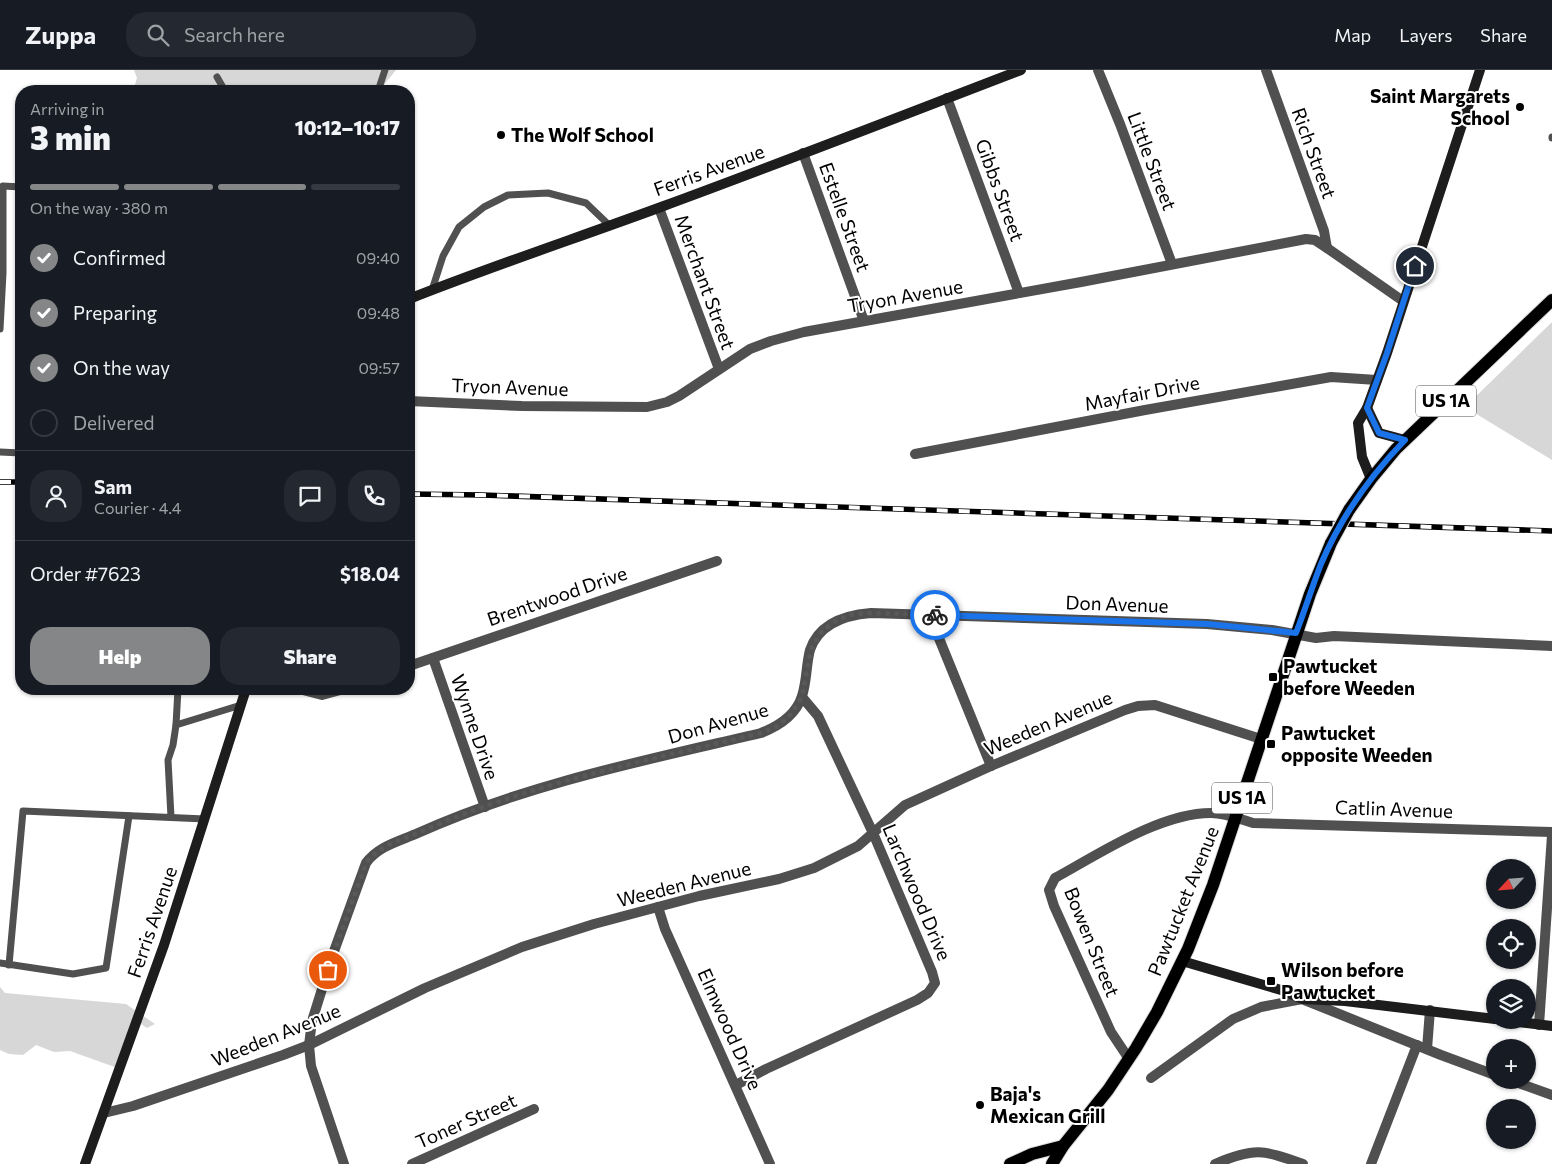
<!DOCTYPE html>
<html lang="en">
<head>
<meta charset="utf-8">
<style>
	:root { --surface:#171b24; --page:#242831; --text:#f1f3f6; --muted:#9ea1a6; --line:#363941; --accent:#858687 }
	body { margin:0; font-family:Commissioner,sans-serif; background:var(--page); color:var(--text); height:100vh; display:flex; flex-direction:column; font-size:19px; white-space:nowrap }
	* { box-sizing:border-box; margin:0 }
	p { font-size:16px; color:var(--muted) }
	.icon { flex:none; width:28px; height:28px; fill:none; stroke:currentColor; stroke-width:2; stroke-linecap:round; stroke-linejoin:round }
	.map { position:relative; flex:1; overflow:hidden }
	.side { position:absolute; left:15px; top:15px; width:400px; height:610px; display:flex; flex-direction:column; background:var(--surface); border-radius:20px; box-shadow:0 1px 4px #0004 }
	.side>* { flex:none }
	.needle { width:32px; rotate:244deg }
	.tools { position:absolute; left:1486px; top:789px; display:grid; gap:10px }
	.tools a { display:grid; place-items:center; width:50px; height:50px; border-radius:50%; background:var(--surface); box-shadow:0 1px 4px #0004; font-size:25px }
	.pin { position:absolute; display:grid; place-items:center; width:42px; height:42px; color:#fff; margin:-21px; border:2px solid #fff; border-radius:50%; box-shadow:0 1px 5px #0007 }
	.courier { position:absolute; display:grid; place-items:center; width:50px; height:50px; margin:-25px; border:4px solid #1a73e8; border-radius:50%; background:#fff; color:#222; box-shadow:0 1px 6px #0007 }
	.summary em { font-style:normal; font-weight:800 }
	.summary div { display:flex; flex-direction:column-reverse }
	.summary { display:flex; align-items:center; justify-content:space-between; height:85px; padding:0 15px }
	h1 { font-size:32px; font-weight:800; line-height:38px }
	.bar { display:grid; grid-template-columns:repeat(4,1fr); gap:8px 5px; align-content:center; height:60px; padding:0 15px }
	.bar i { height:6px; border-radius:4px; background:var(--line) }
	.bar .active { background:var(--accent) }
	.bar p { grid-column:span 4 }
	.line { display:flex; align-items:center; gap:12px; padding:0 15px; border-top:1px solid var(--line) }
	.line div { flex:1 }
	.round { display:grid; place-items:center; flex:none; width:52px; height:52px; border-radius:20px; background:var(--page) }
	ol { padding:0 15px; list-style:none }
	li { display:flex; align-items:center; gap:15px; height:55px }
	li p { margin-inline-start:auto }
	li .icon { padding:5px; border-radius:50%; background:var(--accent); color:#fff; stroke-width:4 }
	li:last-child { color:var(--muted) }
	li i { width:28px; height:28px; border:2px solid var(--line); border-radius:50% }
	.action { display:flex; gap:10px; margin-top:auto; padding:10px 15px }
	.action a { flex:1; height:58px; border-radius:20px; background:var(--accent); color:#fff; font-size:20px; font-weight:800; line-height:58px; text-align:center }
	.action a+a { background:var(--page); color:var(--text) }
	header { display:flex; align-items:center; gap:30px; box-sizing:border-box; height:70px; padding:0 25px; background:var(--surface); border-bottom:1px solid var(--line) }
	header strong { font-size:24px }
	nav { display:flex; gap:28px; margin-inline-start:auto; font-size:18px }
	.search { width:350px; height:45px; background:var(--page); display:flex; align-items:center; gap:12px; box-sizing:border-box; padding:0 18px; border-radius:20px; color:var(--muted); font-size:19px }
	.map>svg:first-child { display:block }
	.green { fill:#d7d7d7 }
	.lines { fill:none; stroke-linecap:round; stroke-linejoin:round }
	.primary-casing { stroke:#dbdbdb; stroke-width:14 }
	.lane { stroke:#505050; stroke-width:7 }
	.street { stroke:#505050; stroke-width:10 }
	.secondary { stroke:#1d1d1d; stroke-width:10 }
	.primary { stroke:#000; stroke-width:12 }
	.rail-casing { stroke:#000; stroke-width:5.5 }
	.rail { stroke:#fff; stroke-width:4; stroke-dasharray:11; stroke-linecap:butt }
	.primary-bridge-casing { stroke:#dbdbdb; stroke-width:14; stroke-linecap:butt }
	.primary-bridge { stroke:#000; stroke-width:12 }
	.done { stroke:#595959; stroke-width:5; stroke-dasharray:0 9 }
	.route { stroke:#1a73e8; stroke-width:6 }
	.poi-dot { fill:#000; stroke:#fff; stroke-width:2 }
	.labels { text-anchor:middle; stroke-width:4; stroke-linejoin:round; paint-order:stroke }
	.shield { fill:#fff; stroke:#4c4c4c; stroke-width:1 }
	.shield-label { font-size:18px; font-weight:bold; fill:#000 }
	.poi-label { font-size:19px; font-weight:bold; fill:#000; stroke:#fff; text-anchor:start }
	.street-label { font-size:19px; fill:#000; stroke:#fff }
</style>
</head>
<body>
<header>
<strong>Zuppa</strong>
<div class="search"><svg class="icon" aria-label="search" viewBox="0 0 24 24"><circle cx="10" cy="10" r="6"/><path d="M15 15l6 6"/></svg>Search here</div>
<nav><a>Map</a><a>Layers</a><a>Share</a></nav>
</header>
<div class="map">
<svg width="1552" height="1094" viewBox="0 0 1552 1094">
	<rect width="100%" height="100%" fill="#fff"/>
	<g class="green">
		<polygon points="134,0 396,0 379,21 133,21 137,8"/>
		<polygon points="1552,252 1552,390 1465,337"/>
		<polygon points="0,917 5,923 126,934 155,954 147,958 141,954 123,1000 70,981 54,982 36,975 23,985 9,984 0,980"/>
	</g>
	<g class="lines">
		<g class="primary-casing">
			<g id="primary">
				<polyline points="1349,440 1371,409 1396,379 1552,230"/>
				<polyline points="1010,1094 1032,1084 1063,1076"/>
				<polyline points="1052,1094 1063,1076 1108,1020 1136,978 1157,942 1188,879 1213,815 1310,524 1331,473"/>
			</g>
		</g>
		<g class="lane">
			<polyline points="217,7 225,21"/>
			<polyline points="378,21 385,0"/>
			<polyline points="1552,67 1552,68"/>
			<polyline points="432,220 443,186 459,157 484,137 508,125 548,123 586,133 609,155"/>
			<polyline points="0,259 3,203 3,116 21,117"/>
			<polyline points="0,382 21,383"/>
			<polyline points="176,655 178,619"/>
			<polyline points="171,747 168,690 173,675 176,655 241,635"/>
			<polyline points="0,893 73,904 106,898 129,746"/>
			<polyline points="9,895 23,741 205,749"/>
		</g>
		<g class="street">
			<polyline points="1098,0 1120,54 1172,194"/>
			<polyline points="1266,0 1324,161 1327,178"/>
			<polyline points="947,28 1019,223"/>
			<polyline points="803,83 864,251"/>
			<polyline points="659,138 719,299"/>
			<polyline points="409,331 522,336 647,337 667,332 679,326 750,279 771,271 804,262 1081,212 1306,169 1315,170 1327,178 1403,231"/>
			<polyline points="915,384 1145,340 1331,307 1377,310"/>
			<polyline points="935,546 936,561 991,696"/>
			<polyline points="433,588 485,737"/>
			<polyline points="409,596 717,491"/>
			<polyline points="299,619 322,625 344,619"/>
			<polyline points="658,837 665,859 770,1094"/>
			<polyline points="1539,955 1552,765"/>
			<polyline points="1427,979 1430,940"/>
			<path d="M1129 989 1111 962 1054 836 1049 820 1055 808C1099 784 1160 743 1211 743 1225 743 1240 749 1253 753L1552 762"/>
			<polyline points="1151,1008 1233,949 1261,937 1302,929 1441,985 1495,1005"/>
			<polyline points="1510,1010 1552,1025"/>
			<polyline points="736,1015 766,999 917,930 928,923 935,913 932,902 873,763 818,646 802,627"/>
			<polyline points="104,1043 133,1036 283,985 309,975 425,918 522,877 594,854 699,826 779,809 814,798 858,776 905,735 991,696 1125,640 1138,636 1155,635 1261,669"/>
			<path d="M344 1094 311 996 309 975 312 951 333 884 366 793C378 776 400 771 418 763 527 714 646 690 761 663 779 656 796 645 802 626 807 611 806 595 810 580 819 553 846 545 871 543L1207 554 1272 560 1316 568 1334 566 1552 576"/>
			<polyline points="412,1094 534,1039"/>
			<path d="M1215 1094C1255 1077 1263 1080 1303 1094"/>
			<polyline points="1371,1094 1417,975"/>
		</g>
		<g class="secondary">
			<path d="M409 229C492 196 577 168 661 137 781 93 901 46 1021 0"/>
			<polyline points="1367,338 1379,363 1405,370"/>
			<polyline points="1371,409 1362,387 1358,353 1367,338 1387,283 1480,0"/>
			<polyline points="1182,891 1281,920 1302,929 1345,931 1495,949"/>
			<polyline points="1502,950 1552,956"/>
			<polyline points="85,1094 164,875 246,619"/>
		</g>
		<use href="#primary" class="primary"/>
		<g class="rail-casing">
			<g id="rail">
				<polyline points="0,412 21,412"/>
				<polyline points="409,424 482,425 1552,461"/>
			</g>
		</g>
		<use href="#rail" class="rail"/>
		<g class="primary-bridge-casing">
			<polyline id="primary-bridge" points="1331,473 1349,440"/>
		</g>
		<use href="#primary-bridge" class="primary-bridge"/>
	</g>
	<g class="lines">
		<path class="done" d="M328 900 366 793C378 776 400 770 418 763 527 714 646 691 761 663L778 656 791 644 802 627 811 579 822 561 837 550 853 544 871 543 935 545"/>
		<path class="route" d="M935 545 1207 554 1296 563C1305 540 1312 517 1321 494 1341 447 1370 406 1405 370L1379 363 1367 338 1387 283 1415 196"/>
	</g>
	<g class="poi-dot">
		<circle cx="1520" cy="37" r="5"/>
		<circle cx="501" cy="65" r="5"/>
		<rect x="1268" y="602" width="10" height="10" rx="2.5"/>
		<rect x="1266" y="669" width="10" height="10" rx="2.5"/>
		<rect x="1266" y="906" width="10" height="10" rx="2.5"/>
		<circle cx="980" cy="1035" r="5"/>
	</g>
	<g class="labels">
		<g class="shield">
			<rect x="1416" y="315.5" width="60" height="31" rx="4"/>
			<rect x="1212" y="712.5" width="60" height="31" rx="4"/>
		</g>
		<g class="shield-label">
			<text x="1446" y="337">US 1A</text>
			<text x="1242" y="734">US 1A</text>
		</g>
		<g class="poi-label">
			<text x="1510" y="33" text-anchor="end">Saint Margarets<tspan x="1510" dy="22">School</tspan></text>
			<text x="511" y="72">The Wolf School</text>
			<text x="1283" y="603">Pawtucket<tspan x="1283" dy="22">before Weeden</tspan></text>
			<text x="1281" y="670">Pawtucket<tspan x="1281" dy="22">opposite Weeden</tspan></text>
			<text x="1281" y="907">Wilson before<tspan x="1281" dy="22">Pawtucket</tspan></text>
			<text x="990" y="1031">Baja's<tspan x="990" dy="22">Mexican Grill</tspan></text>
		</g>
		<g class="street-label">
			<text transform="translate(1314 83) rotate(70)" y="7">Rich Street</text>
			<text transform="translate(1152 91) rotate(69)" y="7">Little Street</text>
			<text transform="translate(709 100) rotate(-20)" y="7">Ferris Avenue</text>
			<text transform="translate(1000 120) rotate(70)" y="7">Gibbs Street</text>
			<text transform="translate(845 147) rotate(70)" y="7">Estelle Street</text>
			<text transform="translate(705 212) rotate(70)" y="7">Merchant Street</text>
			<text transform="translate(905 226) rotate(-10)" y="7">Tryon Avenue</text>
			<text transform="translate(510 317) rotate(2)" y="7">Tryon Avenue</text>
			<text transform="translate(1142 323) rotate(-11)" y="7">Mayfair Drive</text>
			<text transform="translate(557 526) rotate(-19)" y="7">Brentwood Drive</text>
			<text transform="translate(1117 534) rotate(2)" y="7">Don Avenue</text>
			<text transform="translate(718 653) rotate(-16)" y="7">Don Avenue</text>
			<text transform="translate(1048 653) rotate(-23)" y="7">Weeden Avenue</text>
			<text transform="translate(475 657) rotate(71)" y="7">Wynne Drive</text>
			<text transform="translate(1394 739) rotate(2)" y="7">Catlin Avenue</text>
			<text transform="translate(684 814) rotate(-14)" y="7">Weeden Avenue</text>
			<text transform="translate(917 822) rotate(67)" y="7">Larchwood Drive</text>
			<text transform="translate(1183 831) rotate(-68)" y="7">Pawtucket Avenue</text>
			<text transform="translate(152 852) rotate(-71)" y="7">Ferris Avenue</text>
			<text transform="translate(1092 872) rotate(68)" y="7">Bowen Street</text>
			<text transform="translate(730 959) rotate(66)" y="7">Elmwood Drive</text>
			<text transform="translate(276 965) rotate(-22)" y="7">Weeden Avenue</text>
			<text transform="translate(466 1051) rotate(-24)" y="7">Toner Street</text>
		</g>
	</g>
</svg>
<div class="tools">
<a><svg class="needle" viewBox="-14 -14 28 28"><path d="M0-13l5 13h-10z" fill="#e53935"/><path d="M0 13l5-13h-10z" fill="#9ea1a6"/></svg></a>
<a><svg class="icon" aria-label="locate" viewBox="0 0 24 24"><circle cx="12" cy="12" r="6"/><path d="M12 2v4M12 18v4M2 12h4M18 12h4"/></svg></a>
<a><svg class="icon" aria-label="layers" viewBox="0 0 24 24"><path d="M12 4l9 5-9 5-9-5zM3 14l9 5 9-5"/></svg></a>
<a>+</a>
<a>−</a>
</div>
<div class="pin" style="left:328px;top:900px;background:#ea580c"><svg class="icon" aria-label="bag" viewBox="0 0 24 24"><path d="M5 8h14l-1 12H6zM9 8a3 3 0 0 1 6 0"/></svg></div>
<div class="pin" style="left:1415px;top:196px;background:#1f2937"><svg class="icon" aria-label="home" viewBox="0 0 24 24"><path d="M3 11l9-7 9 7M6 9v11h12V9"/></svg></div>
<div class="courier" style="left:935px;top:545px"><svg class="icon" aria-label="bike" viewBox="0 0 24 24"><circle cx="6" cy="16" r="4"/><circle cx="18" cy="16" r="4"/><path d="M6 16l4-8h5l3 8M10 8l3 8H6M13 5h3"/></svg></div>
<section class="side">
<div class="summary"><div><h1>3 min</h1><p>Arriving in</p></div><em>10:12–10:17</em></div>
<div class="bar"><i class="active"></i><i class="active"></i><i class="active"></i><i></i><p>On the way · 380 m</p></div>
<ol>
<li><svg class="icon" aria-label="check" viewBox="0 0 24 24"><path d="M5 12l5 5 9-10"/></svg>Confirmed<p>09:40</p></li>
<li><svg class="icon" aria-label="check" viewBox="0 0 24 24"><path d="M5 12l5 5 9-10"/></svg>Preparing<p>09:48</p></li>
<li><svg class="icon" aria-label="check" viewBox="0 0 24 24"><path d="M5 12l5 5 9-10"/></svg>On the way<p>09:57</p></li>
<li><i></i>Delivered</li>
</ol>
<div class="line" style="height:90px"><a class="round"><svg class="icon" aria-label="person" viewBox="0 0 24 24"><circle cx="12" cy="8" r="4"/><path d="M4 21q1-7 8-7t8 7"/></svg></a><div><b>Sam</b><p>Courier · 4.4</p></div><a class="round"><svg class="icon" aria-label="chat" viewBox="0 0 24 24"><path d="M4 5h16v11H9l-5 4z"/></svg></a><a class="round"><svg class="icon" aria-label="phone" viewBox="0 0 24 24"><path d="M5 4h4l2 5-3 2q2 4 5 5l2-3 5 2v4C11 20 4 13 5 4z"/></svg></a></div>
<div class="line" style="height:65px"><div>Order #7623</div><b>$18.04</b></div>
<div class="action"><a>Help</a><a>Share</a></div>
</section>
</div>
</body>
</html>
